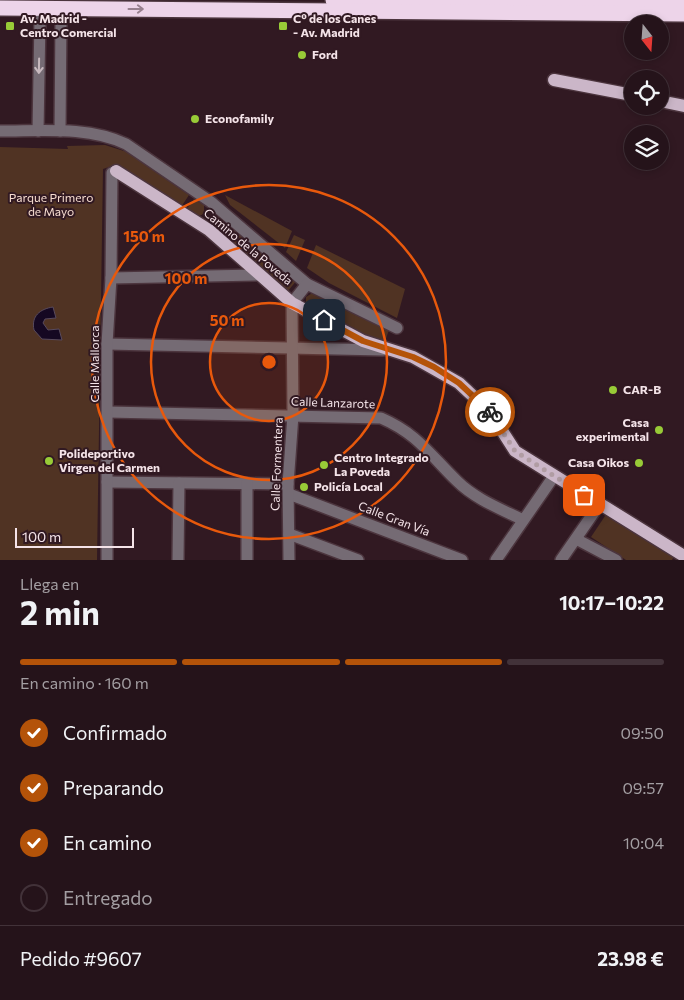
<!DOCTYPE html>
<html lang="es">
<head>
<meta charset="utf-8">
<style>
	:root { --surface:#25131a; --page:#2d1c23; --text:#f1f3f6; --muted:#a39ea2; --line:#423239; --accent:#b45309 }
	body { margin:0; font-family:Commissioner,sans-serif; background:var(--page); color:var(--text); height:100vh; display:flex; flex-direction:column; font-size:19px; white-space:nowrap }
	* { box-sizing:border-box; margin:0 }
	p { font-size:16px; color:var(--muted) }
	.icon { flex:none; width:28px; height:28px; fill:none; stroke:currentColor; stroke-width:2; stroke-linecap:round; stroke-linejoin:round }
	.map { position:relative; height:560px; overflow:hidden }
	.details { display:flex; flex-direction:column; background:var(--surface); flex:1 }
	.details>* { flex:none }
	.needle { width:32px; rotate:163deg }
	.buttons { position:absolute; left:624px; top:15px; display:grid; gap:10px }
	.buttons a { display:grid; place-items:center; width:45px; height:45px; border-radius:50%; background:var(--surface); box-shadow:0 2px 8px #0003,0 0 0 1px var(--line); font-size:25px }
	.scale { position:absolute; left:15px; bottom:12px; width:119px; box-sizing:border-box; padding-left:5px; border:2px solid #f4e3e8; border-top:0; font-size:14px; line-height:18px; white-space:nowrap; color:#f4e3e8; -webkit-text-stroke:4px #311922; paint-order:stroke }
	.pin { position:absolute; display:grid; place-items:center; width:42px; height:42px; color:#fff; margin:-21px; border-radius:10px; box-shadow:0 2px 8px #0006 }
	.courier { position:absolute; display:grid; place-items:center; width:50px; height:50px; margin:-25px; border:4px solid #b45309; border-radius:50%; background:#fff; color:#222; box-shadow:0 1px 6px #0007 }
	.overview em { font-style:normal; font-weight:700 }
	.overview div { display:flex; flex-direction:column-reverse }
	.overview { display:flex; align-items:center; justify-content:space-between; height:85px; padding:0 20px }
	h1 { font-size:32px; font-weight:700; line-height:38px }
	.bar { display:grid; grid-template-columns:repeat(4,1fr); gap:8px 5px; align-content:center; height:60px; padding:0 20px }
	.bar i { height:6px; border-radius:4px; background:var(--line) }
	.bar .active { background:var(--accent) }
	.bar p { grid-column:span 4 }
	.line { display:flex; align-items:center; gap:12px; padding:0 20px; border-top:1px solid var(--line) }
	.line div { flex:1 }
	ol { padding:0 20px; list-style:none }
	li { display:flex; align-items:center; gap:15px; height:55px }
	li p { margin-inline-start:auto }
	li .icon { padding:5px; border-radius:50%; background:var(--accent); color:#fff; stroke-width:4 }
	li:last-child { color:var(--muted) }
	li i { width:28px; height:28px; border:2px solid var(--line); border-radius:50% }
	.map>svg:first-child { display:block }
	.green { fill:#503323 }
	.water { fill:#150822; stroke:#584a5d }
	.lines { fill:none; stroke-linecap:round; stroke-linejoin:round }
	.minor-casing { stroke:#4c353e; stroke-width:14 }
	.major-casing { stroke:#4c353e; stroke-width:15 }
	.highway-casing { stroke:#4c353e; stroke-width:18 }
	.minor { stroke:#756b74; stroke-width:11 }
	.major { stroke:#cbb6c8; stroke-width:12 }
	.highway { stroke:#edd4e9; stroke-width:15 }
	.oneway { stroke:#98808f }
	.oneway2 { stroke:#c8b9bf }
	.done { stroke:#b09ca3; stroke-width:5; stroke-dasharray:0 9 }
	.route { stroke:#b45309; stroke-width:6 }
	.ring { fill:none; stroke:#e8590c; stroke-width:2.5 }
	.poi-dot { fill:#98cb37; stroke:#311922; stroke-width:2 }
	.labels { text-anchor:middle; stroke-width:4; stroke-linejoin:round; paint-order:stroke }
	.poi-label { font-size:12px; font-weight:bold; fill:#f4e3e8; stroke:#311922; text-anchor:start }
	.park-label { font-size:12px; fill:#f7ddd0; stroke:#311922 }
	.street-label { font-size:12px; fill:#f4e3e8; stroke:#311922 }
	.centre { fill:#e8590c; stroke:#311922; stroke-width:2.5 }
	.ring-label { font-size:15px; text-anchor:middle; font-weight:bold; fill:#e8590c; stroke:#311922; stroke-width:4; stroke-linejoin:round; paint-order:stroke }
</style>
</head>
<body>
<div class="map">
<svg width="684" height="560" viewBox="0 0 684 560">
	<rect width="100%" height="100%" fill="#311922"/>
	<g class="green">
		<polygon points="105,145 127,152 189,195 181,207 118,164 103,169 97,560 0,560 0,147 68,149 67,146"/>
		<polygon points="225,195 292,231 285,248 230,205"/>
		<path d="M194 199 204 205V213C198 219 193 214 186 210Z"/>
		<polygon points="219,215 297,280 288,291 214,227"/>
		<polygon points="294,235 305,240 296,261 286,252"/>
		<polygon points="316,245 405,289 397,318 329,283 307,268"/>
		<polygon points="314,292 389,330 384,344 326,316 306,304 306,297"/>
		<polygon points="607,513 674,556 672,560 626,560 591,537"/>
	</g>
	<path class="water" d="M53 307 56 318 45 319 43 323 48 330 59 329 62 340 42 339 34 330C31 316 40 309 53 307Z"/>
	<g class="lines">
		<g class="minor-casing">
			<g id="minor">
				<path d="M0 131C42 131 88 126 126 144L211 202 307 284 397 328"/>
				<polyline points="38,131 40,18"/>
				<polyline points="60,131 61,19"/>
				<polyline points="111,278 259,275"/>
				<polyline points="107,344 383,350"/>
				<path d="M108 412 381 418C418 434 430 455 457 481 475 499 501 509 523 520"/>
				<polyline points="107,482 288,484"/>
				<polyline points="289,494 462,560"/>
				<polyline points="289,534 358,560"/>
				<polyline points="576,539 616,560"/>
				<polyline points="107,560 107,344 111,278 112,173 116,171"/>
				<polyline points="178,560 179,483"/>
				<polyline points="247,560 247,483"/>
				<polyline points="289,560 288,484 293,415 292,303 307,284"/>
				<polyline points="496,560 554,476"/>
				<polyline points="561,560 599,505"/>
			</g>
		</g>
		<g class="major-casing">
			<g id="major">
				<polyline points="554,80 632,95"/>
				<polyline points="660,101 684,106"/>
				<polyline points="116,171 209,230 292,303 363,341 413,357 459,383 490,412 515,451 684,556"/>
			</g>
		</g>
		<g class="highway-casing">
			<g id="highway">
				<polyline points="333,0 684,3"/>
				<polyline points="0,8 684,14"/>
			</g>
		</g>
		<use href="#minor" class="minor"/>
		<use href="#major" class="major"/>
		<use href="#highway" class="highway"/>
	</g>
	<defs><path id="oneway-shaft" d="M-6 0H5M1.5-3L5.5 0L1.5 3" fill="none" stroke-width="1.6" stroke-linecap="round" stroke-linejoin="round" transform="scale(1.25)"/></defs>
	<use class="oneway" href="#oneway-shaft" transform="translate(136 9)"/>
	<use class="oneway2" href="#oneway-shaft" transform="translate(39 66) rotate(91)"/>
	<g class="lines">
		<polyline class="done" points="490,412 515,451 584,495"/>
		<polyline class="route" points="324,320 363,341 413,357 434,367 459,383 490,412"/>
	</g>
	<circle cx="269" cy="362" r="59" fill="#e8590c" fill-opacity=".12"/>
	<g class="ring">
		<circle cx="269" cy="362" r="59"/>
		<circle cx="269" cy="362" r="118"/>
		<circle cx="269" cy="362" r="177"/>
	</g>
	<g class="poi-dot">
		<rect x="5" y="21" width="10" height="10" rx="2.5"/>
		<rect x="278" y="21" width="10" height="10" rx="2.5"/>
		<circle cx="302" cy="55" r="5"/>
		<circle cx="195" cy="119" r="5"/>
		<circle cx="613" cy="390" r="5"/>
		<circle cx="659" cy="430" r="5"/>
		<circle cx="49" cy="461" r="5"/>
		<circle cx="639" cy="463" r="5"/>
		<circle cx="324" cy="465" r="5"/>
		<circle cx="304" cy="487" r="5"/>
	</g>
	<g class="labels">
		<g class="poi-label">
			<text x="20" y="23">Av. Madrid -<tspan x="20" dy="14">Centro Comercial</tspan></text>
			<text x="293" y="23">Cº de los Canes<tspan x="293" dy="14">- Av. Madrid</tspan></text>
			<text x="312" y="59">Ford</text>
			<text x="205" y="123">Econofamily</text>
			<text x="623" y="394">CAR-B</text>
			<text x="649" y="427" text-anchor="end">Casa<tspan x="649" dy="14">experimental</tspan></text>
			<text x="59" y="458">Polideportivo<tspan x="59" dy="14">Virgen del Carmen</tspan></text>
			<text x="334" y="462">Centro Integrado<tspan x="334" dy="14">La Poveda</tspan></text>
			<text x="629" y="467" text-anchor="end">Casa Oikos</text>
			<text x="314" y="491">Policía Local</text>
		</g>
		<g class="park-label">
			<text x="51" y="202">Parque Primero<tspan x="51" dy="14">de Mayo</tspan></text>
		</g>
		<g class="street-label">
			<text transform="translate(248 247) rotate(40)" y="4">Camino de la Poveda</text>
			<text transform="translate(95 364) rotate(-90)" y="4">Calle Mallorca</text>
			<text transform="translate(333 403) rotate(2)" y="4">Calle Lanzarote</text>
			<text transform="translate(277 464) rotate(-88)" y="4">Calle Formentera</text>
			<text transform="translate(394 519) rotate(21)" y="4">Calle Gran Vía</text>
		</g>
	</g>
	<circle cx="269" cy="362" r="8" class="centre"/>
	<g class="ring-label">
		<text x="144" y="242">150 m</text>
		<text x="186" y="284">100 m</text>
		<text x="227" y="326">50 m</text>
	</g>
</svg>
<div class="buttons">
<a><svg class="needle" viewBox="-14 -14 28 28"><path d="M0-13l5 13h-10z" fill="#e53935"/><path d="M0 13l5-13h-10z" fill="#a39ea2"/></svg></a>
<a><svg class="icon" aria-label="locate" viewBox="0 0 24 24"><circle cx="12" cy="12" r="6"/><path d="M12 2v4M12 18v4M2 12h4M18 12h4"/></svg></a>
<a><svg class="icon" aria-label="layers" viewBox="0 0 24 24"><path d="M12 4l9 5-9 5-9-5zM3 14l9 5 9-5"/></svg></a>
</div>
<div class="scale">100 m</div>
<div class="pin" style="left:584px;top:495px;background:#ea580c"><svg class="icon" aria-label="bag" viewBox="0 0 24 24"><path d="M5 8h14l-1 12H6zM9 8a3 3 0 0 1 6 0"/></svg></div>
<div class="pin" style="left:324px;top:320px;background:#1f2937"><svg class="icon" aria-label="home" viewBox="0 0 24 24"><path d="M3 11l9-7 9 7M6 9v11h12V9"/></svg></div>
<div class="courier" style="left:490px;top:412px"><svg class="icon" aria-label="bike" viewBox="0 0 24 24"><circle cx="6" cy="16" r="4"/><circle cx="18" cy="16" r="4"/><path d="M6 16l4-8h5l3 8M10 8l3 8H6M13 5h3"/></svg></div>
</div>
<section class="details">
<div class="overview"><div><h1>2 min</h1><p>Llega en</p></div><em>10:17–10:22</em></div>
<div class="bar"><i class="active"></i><i class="active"></i><i class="active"></i><i></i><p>En camino · 160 m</p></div>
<ol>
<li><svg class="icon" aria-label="check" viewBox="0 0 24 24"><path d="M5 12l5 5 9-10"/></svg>Confirmado<p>09:50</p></li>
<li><svg class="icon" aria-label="check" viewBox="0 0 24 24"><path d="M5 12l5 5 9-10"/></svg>Preparando<p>09:57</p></li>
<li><svg class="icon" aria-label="check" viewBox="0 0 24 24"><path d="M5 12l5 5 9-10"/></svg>En camino<p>10:04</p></li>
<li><i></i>Entregado</li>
</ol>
<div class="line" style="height:65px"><div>Pedido #9607</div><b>23.98 €</b></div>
</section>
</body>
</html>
